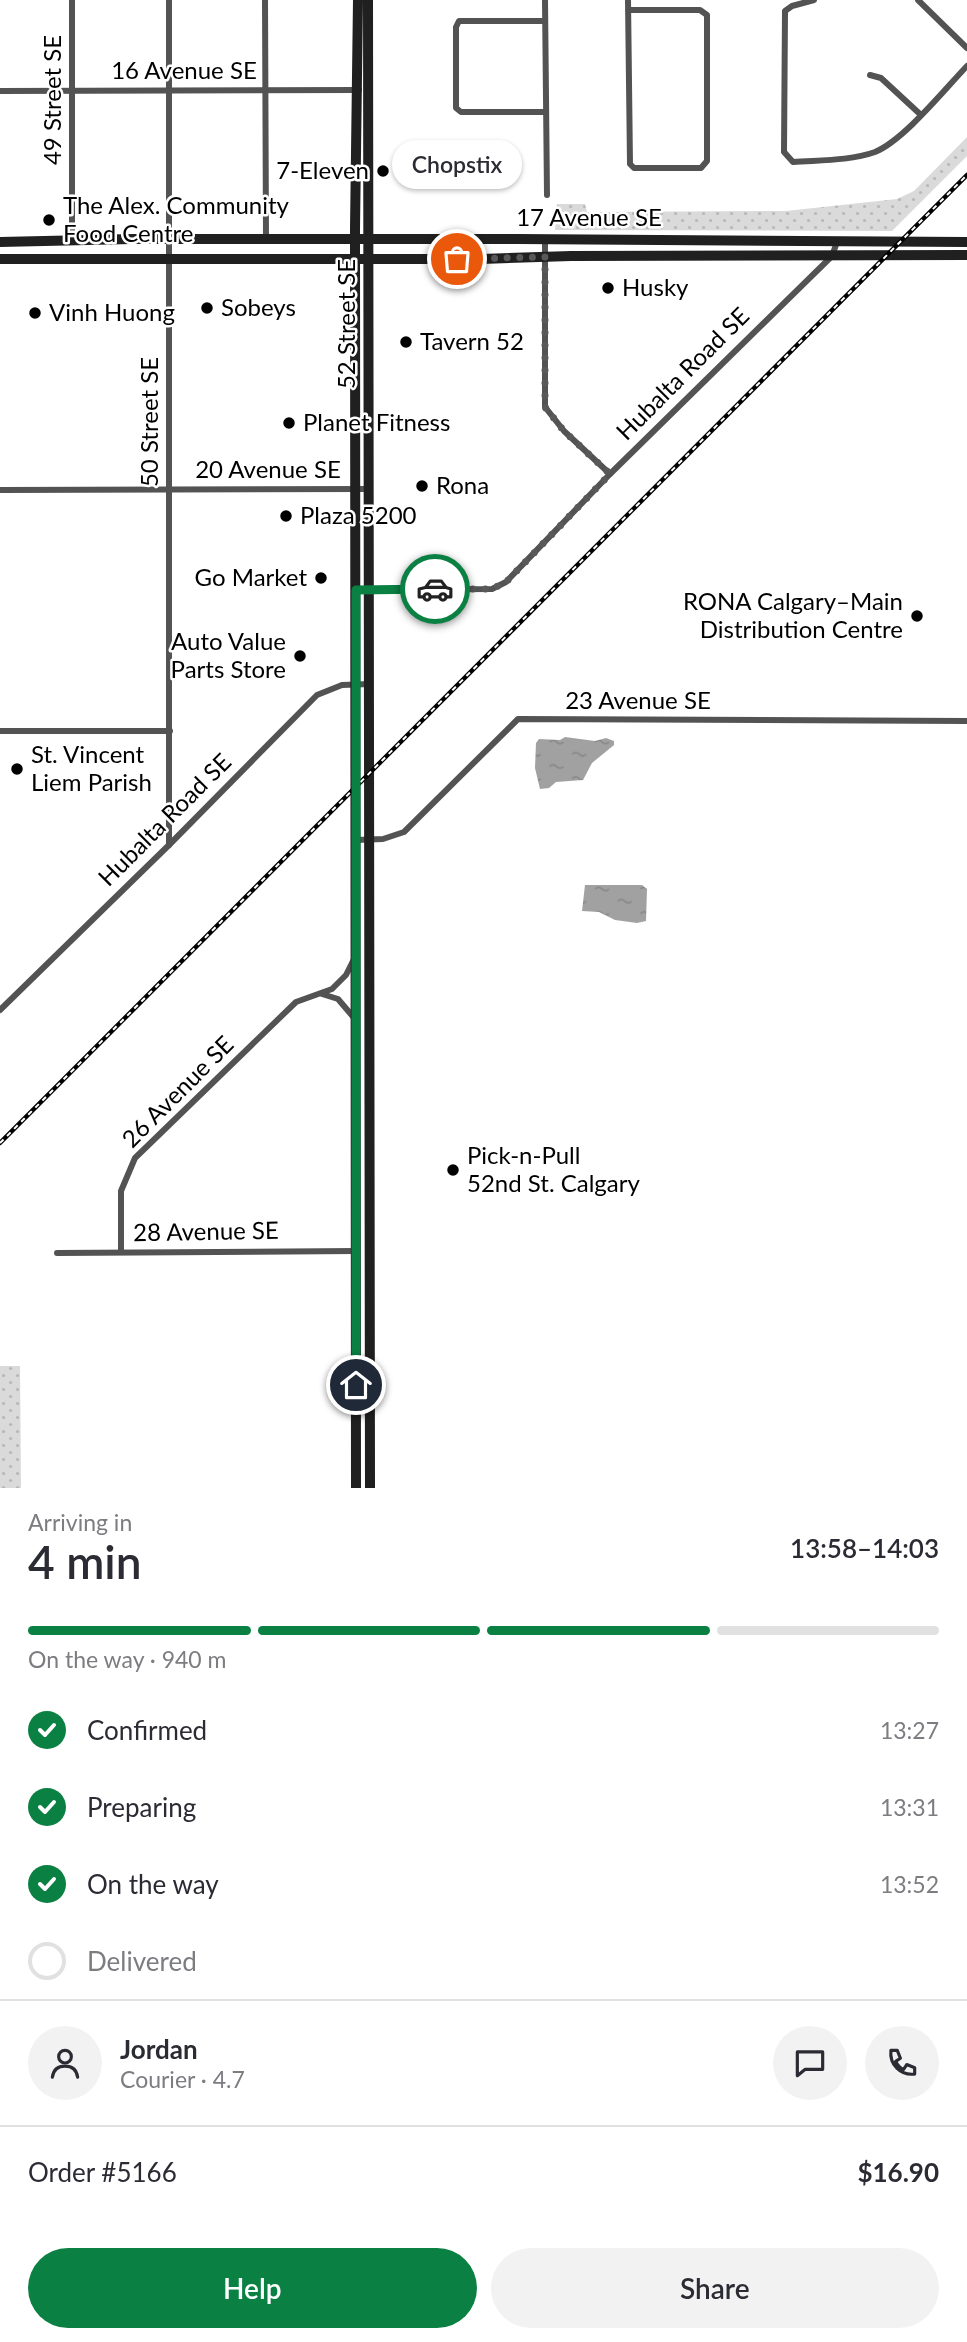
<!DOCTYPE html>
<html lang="en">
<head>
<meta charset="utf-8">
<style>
	:root { --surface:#fff; --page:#f2f2f3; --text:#2b2b33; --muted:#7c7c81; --line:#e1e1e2; --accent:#0b8043 }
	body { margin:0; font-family:Lato,sans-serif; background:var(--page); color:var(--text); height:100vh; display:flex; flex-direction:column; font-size:26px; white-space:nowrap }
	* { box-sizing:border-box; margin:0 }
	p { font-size:23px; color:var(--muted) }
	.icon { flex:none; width:38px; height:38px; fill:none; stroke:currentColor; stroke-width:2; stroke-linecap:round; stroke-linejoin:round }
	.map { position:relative; height:1488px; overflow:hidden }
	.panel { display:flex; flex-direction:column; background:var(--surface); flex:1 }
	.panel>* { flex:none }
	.pin { position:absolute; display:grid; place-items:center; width:60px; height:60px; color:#fff; margin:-30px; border:4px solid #fff; border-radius:50%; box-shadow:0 2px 7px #0007 }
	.courier { position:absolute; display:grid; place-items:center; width:70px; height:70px; margin:-35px; border:5px solid #0b8043; border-radius:50%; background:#fff; color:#222; box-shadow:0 2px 9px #0007 }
	.bubble { position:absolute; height:49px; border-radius:24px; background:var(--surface); box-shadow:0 2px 5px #0004; font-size:23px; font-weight:600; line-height:49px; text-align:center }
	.overview em { font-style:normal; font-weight:600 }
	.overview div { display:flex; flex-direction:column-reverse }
	.overview { display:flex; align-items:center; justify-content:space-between; height:119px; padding:0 28px }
	h1 { font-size:46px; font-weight:600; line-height:52px }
	.bar { display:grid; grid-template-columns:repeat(4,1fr); gap:10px 7px; align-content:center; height:84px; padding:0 28px }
	.bar i { height:9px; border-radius:5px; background:var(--line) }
	.bar .active { background:var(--accent) }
	.bar p { grid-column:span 4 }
	.line { display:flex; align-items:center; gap:18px; padding:0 28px; border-top:2px solid var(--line) }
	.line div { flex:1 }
	.round { display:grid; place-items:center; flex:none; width:74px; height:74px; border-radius:37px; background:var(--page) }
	ol { padding:0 28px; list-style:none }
	li { display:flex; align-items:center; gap:21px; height:77px }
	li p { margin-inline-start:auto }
	li .icon { padding:7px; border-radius:50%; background:var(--accent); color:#fff; stroke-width:4 }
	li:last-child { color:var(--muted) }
	li i { width:38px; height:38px; border:4px solid var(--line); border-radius:50% }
	.action { display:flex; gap:14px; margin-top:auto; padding:14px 28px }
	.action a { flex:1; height:80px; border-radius:42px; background:var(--accent); color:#fff; font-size:28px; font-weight:600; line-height:80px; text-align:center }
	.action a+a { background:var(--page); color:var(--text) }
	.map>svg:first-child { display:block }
	.grass { fill:url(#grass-dots) }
	.water { fill:url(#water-ripples) }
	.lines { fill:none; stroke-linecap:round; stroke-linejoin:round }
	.minor { stroke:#535353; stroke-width:6 }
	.secondary { stroke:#202020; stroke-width:10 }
	.rail-casing { stroke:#000; stroke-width:4.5 }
	.rail { stroke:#fff; stroke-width:2; stroke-dasharray:5; stroke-linecap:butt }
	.done { stroke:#595959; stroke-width:7; stroke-dasharray:0 12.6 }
	.route { stroke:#0b8043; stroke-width:9 }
	.poi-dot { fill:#000; stroke:#fff; stroke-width:2.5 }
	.labels { text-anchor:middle; stroke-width:5; stroke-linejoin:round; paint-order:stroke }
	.street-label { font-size:24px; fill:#000; stroke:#fff }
	.poi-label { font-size:24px; fill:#000; stroke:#fff; text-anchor:start }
</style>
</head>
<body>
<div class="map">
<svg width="967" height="1488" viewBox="0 0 967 1488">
	<defs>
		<pattern id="grass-dots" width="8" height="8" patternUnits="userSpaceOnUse" patternTransform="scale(1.75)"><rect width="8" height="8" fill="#dadada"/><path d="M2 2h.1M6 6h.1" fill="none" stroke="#b9b9b9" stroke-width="1.8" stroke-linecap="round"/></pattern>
		<pattern id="water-ripples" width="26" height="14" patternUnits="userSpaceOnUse" patternTransform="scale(1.75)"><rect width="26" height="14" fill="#a1a1a1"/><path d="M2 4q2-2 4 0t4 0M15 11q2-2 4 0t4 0" fill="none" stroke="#898989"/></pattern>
	</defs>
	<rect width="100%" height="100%" fill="#fff"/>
	<g class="grass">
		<polygon points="967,137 967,156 892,231 555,230 557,204 585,204 587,212 786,211 897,199 914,191"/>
		<polygon points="0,1366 20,1366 21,1488 0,1488"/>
	</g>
	<g class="water">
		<polygon points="565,737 595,741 606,738 614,741 614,745 592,763 583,780 556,782 549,788 540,789 535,768 536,743 539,739 560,740"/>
		<polygon points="585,885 642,885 647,889 646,921 637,923 615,920 599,912 582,911"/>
	</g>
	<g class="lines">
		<g class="minor">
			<polyline points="169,0 169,845"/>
			<polyline points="265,0 266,239"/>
			<polyline points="545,0 547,195"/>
			<polyline points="628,0 630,164 634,168 701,168 707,161 707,15 700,10 628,10"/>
			<path d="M814 0 792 6 785 11 784 152 793 162C819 160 850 161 875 152 904 140 944 90 967 66"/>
			<polyline points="918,0 967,48"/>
			<polyline points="870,75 881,78 921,115"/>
			<polyline points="0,91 359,90"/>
			<polyline points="545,112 461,112 456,108 456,27 459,21 545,21"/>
			<polyline points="545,239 545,407 564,431 610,474"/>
			<polyline points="72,241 72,0"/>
			<polyline points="0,490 368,489"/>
			<polyline points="356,590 492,589 506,582 610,474 832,256 837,242"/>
			<polyline points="0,731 170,731"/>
			<polyline points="356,840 383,839 404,832 518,719 967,721"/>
			<polyline points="322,994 338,999 355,1019"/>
			<polyline points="0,1010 169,845 317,695 342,685 370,684"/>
			<polyline points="121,1252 121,1191 135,1158 296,1002 332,989 346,975 354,959"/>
			<polyline points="57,1253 356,1251"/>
		</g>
		<g class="secondary">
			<polyline points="368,0 370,1488"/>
			<polyline points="0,242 132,239 518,239 967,242"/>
			<polyline points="0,259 481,259 571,256 967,255"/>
			<polyline points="356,1488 355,229 358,0"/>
		</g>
		<g class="rail-casing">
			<polyline id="rail" points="0,1143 967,175"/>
		</g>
		<use href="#rail" class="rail"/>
	</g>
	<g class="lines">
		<polyline class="done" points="435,589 492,589 506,582 610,474 564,431 545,407 545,257 457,259"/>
		<polyline class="route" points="356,1385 356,590 435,589"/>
	</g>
	<g class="poi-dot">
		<circle cx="383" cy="171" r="7"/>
		<circle cx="49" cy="220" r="7"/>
		<circle cx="608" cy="288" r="7"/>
		<circle cx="207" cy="308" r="7"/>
		<circle cx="35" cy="313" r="7"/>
		<circle cx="406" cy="342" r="7"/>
		<circle cx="289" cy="423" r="7"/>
		<circle cx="422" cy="486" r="7"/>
		<circle cx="286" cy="516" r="7"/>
		<circle cx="321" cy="578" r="7"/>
		<circle cx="917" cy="616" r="7"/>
		<circle cx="300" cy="656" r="7"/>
		<circle cx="17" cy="769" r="7"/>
		<circle cx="453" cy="1170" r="7"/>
	</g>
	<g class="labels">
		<g class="street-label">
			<text x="184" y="79">16 Avenue SE</text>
			<text transform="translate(53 100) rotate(-90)" y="8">49 Street SE</text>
			<text x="589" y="226">17 Avenue SE</text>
			<text transform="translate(347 324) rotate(-90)" y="8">52 Street SE</text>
			<text transform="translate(683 374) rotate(-45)" y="8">Hubalta Road SE</text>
			<text transform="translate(150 422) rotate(-90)" y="8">50 Street SE</text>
			<text x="268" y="478">20 Avenue SE</text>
			<text x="638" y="709">23 Avenue SE</text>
			<text transform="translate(165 820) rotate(-45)" y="8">Hubalta Road SE</text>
			<text transform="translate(178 1092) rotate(-45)" y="8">26 Avenue SE</text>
			<text transform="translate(206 1232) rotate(-1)" y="8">28 Avenue SE</text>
		</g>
		<g class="poi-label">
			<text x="369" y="179" text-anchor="end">7-Eleven</text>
			<text x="63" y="214">The Alex. Community<tspan x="63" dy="28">Food Centre</tspan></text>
			<text x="622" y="296">Husky</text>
			<text x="221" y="316">Sobeys</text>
			<text x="49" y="321">Vinh Huong</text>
			<text x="420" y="350">Tavern 52</text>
			<text x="303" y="431">Planet Fitness</text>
			<text x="436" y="494">Rona</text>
			<text x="300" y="524">Plaza 5200</text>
			<text x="307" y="586" text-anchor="end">Go Market</text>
			<text x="903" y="610" text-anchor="end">RONA Calgary–Main<tspan x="903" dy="28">Distribution Centre</tspan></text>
			<text x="286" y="650" text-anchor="end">Auto Value<tspan x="286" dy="28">Parts Store</tspan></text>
			<text x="31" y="763">St. Vincent<tspan x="31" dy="28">Liem Parish</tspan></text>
			<text x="467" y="1164">Pick-n-Pull<tspan x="467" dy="28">52nd St. Calgary</tspan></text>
		</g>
	</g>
</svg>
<div class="pin" style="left:457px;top:259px;background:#ea580c"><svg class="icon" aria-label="bag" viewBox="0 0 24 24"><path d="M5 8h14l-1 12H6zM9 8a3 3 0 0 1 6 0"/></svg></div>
<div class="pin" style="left:356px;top:1385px;background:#1f2937"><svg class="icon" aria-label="home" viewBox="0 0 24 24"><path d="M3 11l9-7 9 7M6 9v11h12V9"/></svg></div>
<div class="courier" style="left:435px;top:589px"><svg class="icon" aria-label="car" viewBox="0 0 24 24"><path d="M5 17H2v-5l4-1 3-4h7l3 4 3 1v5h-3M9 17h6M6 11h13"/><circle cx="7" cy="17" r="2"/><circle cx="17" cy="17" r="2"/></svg></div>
<div class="bubble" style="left:392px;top:140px;width:130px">Chopstix</div>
</div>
<section class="panel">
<div class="overview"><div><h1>4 min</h1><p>Arriving in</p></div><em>13:58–14:03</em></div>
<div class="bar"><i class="active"></i><i class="active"></i><i class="active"></i><i></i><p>On the way · 940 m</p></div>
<ol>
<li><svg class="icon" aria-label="check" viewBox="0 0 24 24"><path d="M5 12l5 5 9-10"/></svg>Confirmed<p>13:27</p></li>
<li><svg class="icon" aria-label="check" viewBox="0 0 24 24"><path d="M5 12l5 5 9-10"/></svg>Preparing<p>13:31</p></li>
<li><svg class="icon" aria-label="check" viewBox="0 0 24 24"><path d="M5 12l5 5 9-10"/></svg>On the way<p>13:52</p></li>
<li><i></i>Delivered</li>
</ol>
<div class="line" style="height:126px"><a class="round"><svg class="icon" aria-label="person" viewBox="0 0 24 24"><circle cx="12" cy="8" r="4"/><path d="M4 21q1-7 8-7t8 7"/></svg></a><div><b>Jordan</b><p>Courier · 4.7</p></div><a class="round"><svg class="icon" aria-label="chat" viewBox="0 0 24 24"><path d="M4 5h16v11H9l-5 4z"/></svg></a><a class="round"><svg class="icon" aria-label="phone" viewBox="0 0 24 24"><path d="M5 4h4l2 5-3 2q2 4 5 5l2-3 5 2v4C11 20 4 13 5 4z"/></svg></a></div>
<div class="line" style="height:91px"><div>Order #5166</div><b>$16.90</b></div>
<div class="action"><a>Help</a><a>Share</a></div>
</section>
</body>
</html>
